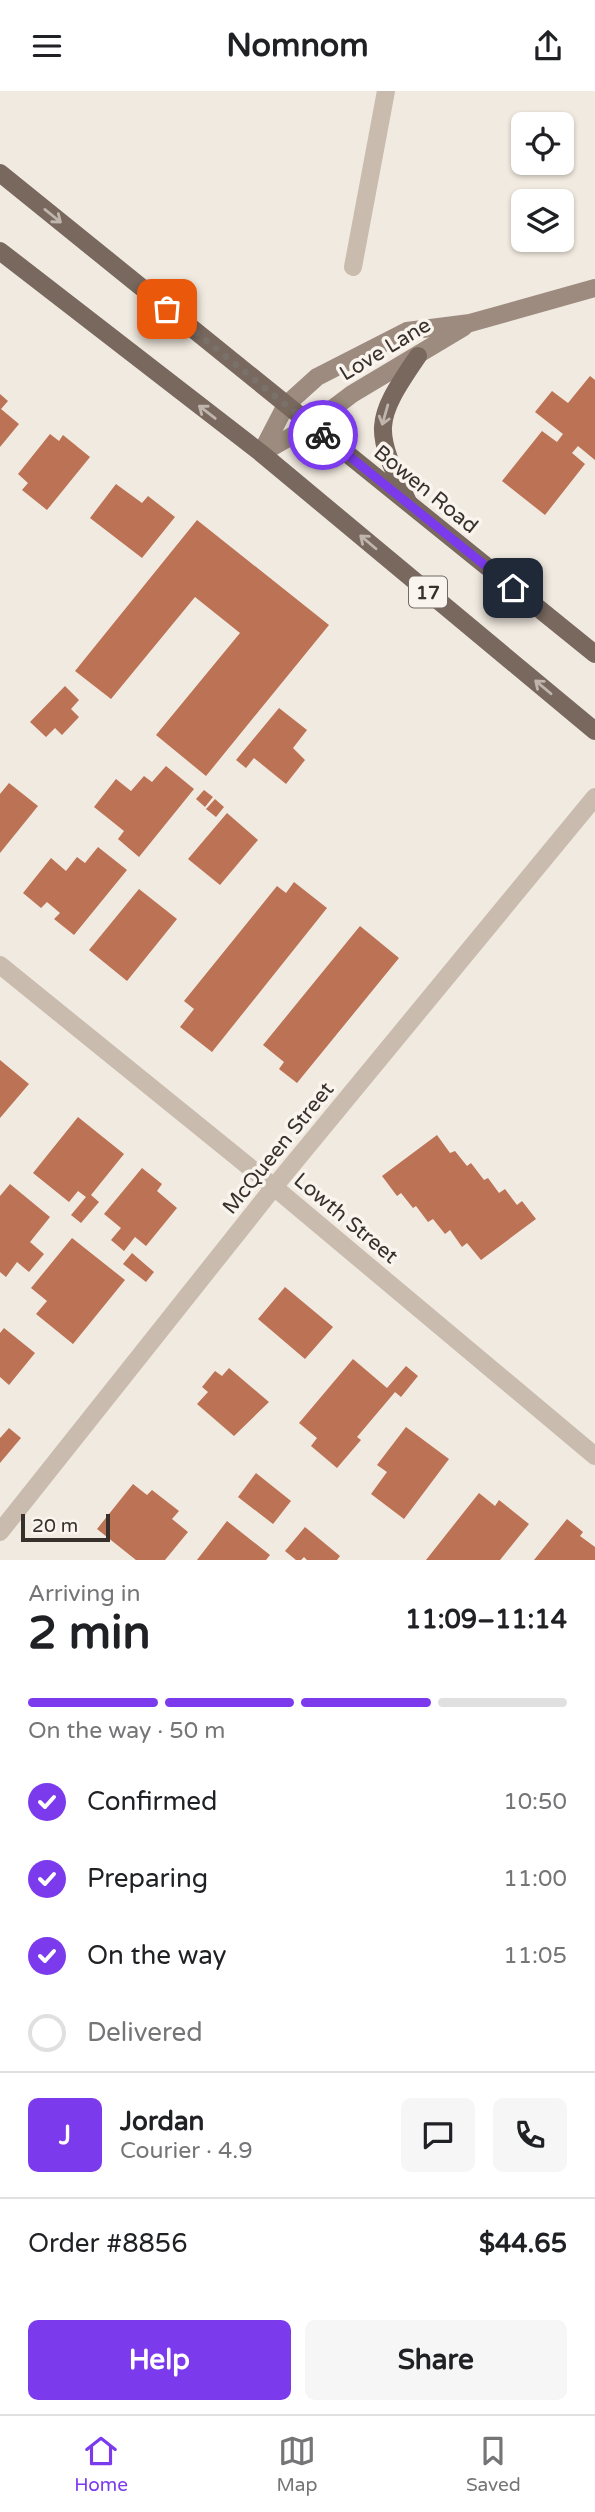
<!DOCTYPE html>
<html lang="en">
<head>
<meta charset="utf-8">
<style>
	:root { --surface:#fff; --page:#f6f6f6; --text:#202124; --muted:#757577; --line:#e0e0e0; --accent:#7c3aed }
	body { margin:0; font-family:"Varela Round",sans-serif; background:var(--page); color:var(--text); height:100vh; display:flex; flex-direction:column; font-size:26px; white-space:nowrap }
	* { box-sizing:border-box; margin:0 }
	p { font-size:23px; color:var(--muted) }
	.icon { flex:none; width:38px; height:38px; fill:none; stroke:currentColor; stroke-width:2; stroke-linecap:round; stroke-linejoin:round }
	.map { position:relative; height:1469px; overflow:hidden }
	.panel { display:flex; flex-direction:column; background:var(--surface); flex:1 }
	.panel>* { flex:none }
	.buttons { position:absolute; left:511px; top:21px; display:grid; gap:14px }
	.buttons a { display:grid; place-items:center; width:63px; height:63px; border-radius:10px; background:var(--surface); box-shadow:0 2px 5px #0004; font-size:35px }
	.scale { position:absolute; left:21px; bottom:18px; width:89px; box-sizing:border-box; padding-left:7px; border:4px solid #38302b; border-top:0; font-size:19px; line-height:24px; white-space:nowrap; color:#38302b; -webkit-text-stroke:5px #f9f4ed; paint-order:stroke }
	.pin { position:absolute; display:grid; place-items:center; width:60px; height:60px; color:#fff; margin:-30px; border-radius:14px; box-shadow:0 4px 10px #0006 }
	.courier { position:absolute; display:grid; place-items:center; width:70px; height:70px; margin:-35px; border:5px solid #7c3aed; border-radius:50%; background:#fff; color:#222; box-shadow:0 2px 9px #0007 }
	.summary em { font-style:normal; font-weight:700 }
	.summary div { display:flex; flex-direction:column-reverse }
	.summary { display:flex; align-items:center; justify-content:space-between; height:119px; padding:0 28px }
	h1 { font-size:46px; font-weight:700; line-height:52px }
	.bar { display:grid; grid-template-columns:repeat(4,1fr); gap:10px 7px; align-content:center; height:84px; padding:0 28px }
	.bar i { height:9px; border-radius:5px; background:var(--line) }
	.bar .active { background:var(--accent) }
	.bar p { grid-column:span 4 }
	.line { display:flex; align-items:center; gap:18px; padding:0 28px; border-top:2px solid var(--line) }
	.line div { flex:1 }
	.round { display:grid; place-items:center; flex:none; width:74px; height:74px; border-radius:10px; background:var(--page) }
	ol { padding:0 28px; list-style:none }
	li { display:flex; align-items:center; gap:21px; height:77px }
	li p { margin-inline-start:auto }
	li .icon { padding:7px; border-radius:50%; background:var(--accent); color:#fff; stroke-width:4 }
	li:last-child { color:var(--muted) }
	li i { width:38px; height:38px; border:4px solid var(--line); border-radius:50% }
	.action { display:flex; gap:14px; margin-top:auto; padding:14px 28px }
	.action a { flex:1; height:80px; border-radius:10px; background:var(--accent); color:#fff; font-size:28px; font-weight:700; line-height:80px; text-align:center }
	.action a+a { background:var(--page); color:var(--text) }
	header { display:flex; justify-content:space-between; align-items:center; height:91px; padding:0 28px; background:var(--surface); font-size:32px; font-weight:700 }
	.tab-bar { display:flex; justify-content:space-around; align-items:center; height:98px; border-top:2px solid var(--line); background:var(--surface); font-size:19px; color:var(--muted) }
	.tab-bar a { display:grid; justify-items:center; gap:4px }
	.tab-bar .active { color:var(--accent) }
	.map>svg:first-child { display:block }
	.building { fill:#bc7254 }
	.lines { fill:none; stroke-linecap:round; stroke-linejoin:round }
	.street { stroke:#c9bbad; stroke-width:18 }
	.secondary { stroke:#9c8b7e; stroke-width:18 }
	.primary { stroke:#78685e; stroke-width:18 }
	.oneway { stroke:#bfb5ad }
	.done { stroke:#79716a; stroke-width:7; stroke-dasharray:0 12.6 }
	.route { stroke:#7c3aed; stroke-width:9 }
	.labels { text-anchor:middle; stroke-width:7; stroke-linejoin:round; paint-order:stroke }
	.shield { fill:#f9f4ed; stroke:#726b65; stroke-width:2 }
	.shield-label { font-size:19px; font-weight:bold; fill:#38302b }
	.street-label { font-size:21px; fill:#38302b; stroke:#f9f4ed }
</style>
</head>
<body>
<header><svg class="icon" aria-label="menu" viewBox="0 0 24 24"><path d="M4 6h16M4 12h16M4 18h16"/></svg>Nomnom<svg class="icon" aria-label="share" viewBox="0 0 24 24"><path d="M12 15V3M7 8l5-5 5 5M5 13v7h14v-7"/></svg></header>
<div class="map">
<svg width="595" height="1469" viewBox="0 0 595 1469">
	<rect width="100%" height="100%" fill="#f1eae0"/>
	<g class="building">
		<polygon points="590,285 595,289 595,369 578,355 572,362 585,373 545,424 502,390 542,340 557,351 563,343 535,321 552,300 568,312"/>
		<polygon points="0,303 8,310 1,318 19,333 0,356"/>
		<polygon points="50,343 59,350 63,344 90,366 47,419 22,399 28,392 18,383"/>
		<polygon points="116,393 142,412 148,405 175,426 142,467 90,427"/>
		<polygon points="197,429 329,534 206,685 156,644 240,542 195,506 111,608 75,580"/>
		<polygon points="65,595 79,609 71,618 79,626 62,644 55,637 46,646 30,631"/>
		<polygon points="279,617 307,639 293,657 305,669 286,693 254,667 246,677 236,669"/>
		<polygon points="166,675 194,698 139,766 118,748 124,740 94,716 116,688 131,700 144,685 152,691"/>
		<polygon points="9,692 38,715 0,762 0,703"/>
		<polygon points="204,699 213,706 205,716 196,708"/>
		<polygon points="215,708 224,716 216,726 206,718"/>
		<polygon points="227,722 258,749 220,794 188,768"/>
		<polygon points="98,756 127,779 74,844 54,828 60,822 47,811 41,817 23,802 51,767 66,780 77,766 85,772"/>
		<polygon points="294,791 327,817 212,961 180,936 194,918 184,910 277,795 286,802"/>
		<polygon points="139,798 177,828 127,890 89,859"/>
		<polygon points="360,835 399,867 297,992 279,978 284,971 263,954"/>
		<polygon points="0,969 29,993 0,1027"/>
		<polygon points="78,1026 124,1063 91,1104 99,1111 81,1132 71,1124 86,1106 78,1100 69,1111 33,1082"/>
		<polygon points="437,1044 450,1062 455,1060 467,1075 471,1072 484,1089 488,1087 499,1102 505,1098 517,1114 522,1110 536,1128 481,1169 467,1152 462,1156 450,1139 445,1143 433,1128 428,1131 416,1115 413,1117 401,1102 397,1105 382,1085"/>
		<polygon points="142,1077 162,1093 157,1100 177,1117 146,1155 135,1146 124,1160 111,1149 121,1137 104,1123"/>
		<polygon points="10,1093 50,1126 30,1151 44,1163 29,1181 17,1171 6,1186 0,1181 0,1105"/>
		<polygon points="72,1147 125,1189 73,1253 36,1223 47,1210 31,1197"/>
		<polygon points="132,1162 154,1181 146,1191 123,1173"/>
		<polygon points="285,1196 333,1236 305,1268 258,1228"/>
		<polygon points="4,1237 35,1262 9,1294 0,1286 0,1242"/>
		<polygon points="353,1268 387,1297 406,1275 418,1285 401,1306 395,1301 357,1346 361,1349 337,1377 311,1355 317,1347 299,1332"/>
		<polygon points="229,1277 269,1311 234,1345 197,1313 208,1301 202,1296 215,1280 222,1285"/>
		<polygon points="406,1336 449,1368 404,1428 371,1403 387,1381 377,1374"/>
		<polygon points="9,1337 21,1347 0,1372 0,1347"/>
		<polygon points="256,1382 291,1410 273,1433 238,1406"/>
		<polygon points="133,1393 147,1404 152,1399 179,1420 172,1428 188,1441 165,1469 136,1469 97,1438"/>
		<polygon points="479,1402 495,1415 499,1409 529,1433 500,1469 426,1469"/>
		<polygon points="567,1428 583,1441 580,1445 595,1456 595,1469 534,1469"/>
		<polygon points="227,1430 270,1464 266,1469 197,1469"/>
		<polygon points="305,1436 340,1465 337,1469 307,1469 304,1466 301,1469 296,1469 285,1460"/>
	</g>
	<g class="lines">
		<g class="street">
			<polyline points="353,176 386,0"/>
			<polyline points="0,874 274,1096 595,1365"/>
			<polyline points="0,1441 274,1096 595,706"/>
		</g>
		<g class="secondary">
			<polyline points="261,362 286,314 317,286 407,240 470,232 595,197"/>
			<polyline points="262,362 311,334 352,303 464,236"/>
		</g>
		<g class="primary">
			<polyline points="0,82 595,563"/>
			<polyline points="0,160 261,362 595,640"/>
			<path d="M408 411C374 338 372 332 418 265"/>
		</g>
	</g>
	<defs><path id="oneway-shaft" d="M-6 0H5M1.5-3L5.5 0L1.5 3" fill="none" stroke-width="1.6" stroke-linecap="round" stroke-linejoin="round" transform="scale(1.75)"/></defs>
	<g class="oneway">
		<use href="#oneway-shaft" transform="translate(53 125) rotate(39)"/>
		<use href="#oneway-shaft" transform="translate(207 321) rotate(-142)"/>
		<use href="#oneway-shaft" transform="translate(385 324) rotate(106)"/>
		<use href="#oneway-shaft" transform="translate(368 451) rotate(-140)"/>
		<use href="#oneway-shaft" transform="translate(543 596) rotate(-140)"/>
	</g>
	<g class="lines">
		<polyline class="done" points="167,218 323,344"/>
		<polyline class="route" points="323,344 513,497"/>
	</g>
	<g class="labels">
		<rect class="shield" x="409" y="485.5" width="38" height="31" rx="5"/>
		<g class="shield-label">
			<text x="428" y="508">17</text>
		</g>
		<g class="street-label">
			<text transform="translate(385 258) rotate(-31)" y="7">Love Lane</text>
			<text transform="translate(426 398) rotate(39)" y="7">Bowen Road</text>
			<text transform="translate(278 1057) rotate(-51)" y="7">McQueen Street</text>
			<text transform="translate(346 1127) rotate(40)" y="7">Lowth Street</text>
		</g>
	</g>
</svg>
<div class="buttons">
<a><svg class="icon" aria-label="locate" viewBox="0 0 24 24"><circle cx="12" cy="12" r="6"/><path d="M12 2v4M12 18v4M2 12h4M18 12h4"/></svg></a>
<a><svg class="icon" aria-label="layers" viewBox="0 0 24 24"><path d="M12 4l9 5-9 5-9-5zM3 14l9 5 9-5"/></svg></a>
</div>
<div class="scale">20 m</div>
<div class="pin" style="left:167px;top:218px;background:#ea580c"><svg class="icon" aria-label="bag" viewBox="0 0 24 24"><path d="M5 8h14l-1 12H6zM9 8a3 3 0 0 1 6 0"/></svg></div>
<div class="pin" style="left:513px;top:497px;background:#1f2937"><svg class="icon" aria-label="home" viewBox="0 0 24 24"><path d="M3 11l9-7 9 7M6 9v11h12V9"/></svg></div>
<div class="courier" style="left:323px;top:344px"><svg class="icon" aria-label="bike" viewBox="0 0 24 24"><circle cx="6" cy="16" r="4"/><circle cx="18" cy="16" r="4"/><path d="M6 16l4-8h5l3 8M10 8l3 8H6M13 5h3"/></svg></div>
</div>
<section class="panel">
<div class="summary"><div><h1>2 min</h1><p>Arriving in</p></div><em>11:09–11:14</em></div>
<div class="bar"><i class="active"></i><i class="active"></i><i class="active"></i><i></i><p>On the way · 50 m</p></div>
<ol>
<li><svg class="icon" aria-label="check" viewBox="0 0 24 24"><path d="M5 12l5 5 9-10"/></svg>Confirmed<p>10:50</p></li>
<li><svg class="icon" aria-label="check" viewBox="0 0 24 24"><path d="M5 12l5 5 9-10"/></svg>Preparing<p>11:00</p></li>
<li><svg class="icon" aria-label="check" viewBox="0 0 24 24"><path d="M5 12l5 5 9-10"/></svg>On the way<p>11:05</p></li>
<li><i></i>Delivered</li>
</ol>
<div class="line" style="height:126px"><b class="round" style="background:var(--accent);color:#fff">J</b><div><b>Jordan</b><p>Courier · 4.9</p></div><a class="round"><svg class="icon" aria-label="chat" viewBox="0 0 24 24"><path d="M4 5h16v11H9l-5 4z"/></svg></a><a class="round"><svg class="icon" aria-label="phone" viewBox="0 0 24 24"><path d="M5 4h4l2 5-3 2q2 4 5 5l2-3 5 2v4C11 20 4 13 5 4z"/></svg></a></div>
<div class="line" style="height:91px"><div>Order #8856</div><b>$44.65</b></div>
<div class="action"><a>Help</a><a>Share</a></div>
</section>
<nav class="tab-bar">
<a class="active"><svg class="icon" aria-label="home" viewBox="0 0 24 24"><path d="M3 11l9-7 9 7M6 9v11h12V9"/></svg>Home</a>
<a><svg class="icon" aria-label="map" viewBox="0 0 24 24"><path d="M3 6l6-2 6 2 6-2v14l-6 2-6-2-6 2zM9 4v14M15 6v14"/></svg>Map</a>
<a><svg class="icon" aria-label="saved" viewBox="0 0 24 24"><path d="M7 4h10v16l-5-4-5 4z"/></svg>Saved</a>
</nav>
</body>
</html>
